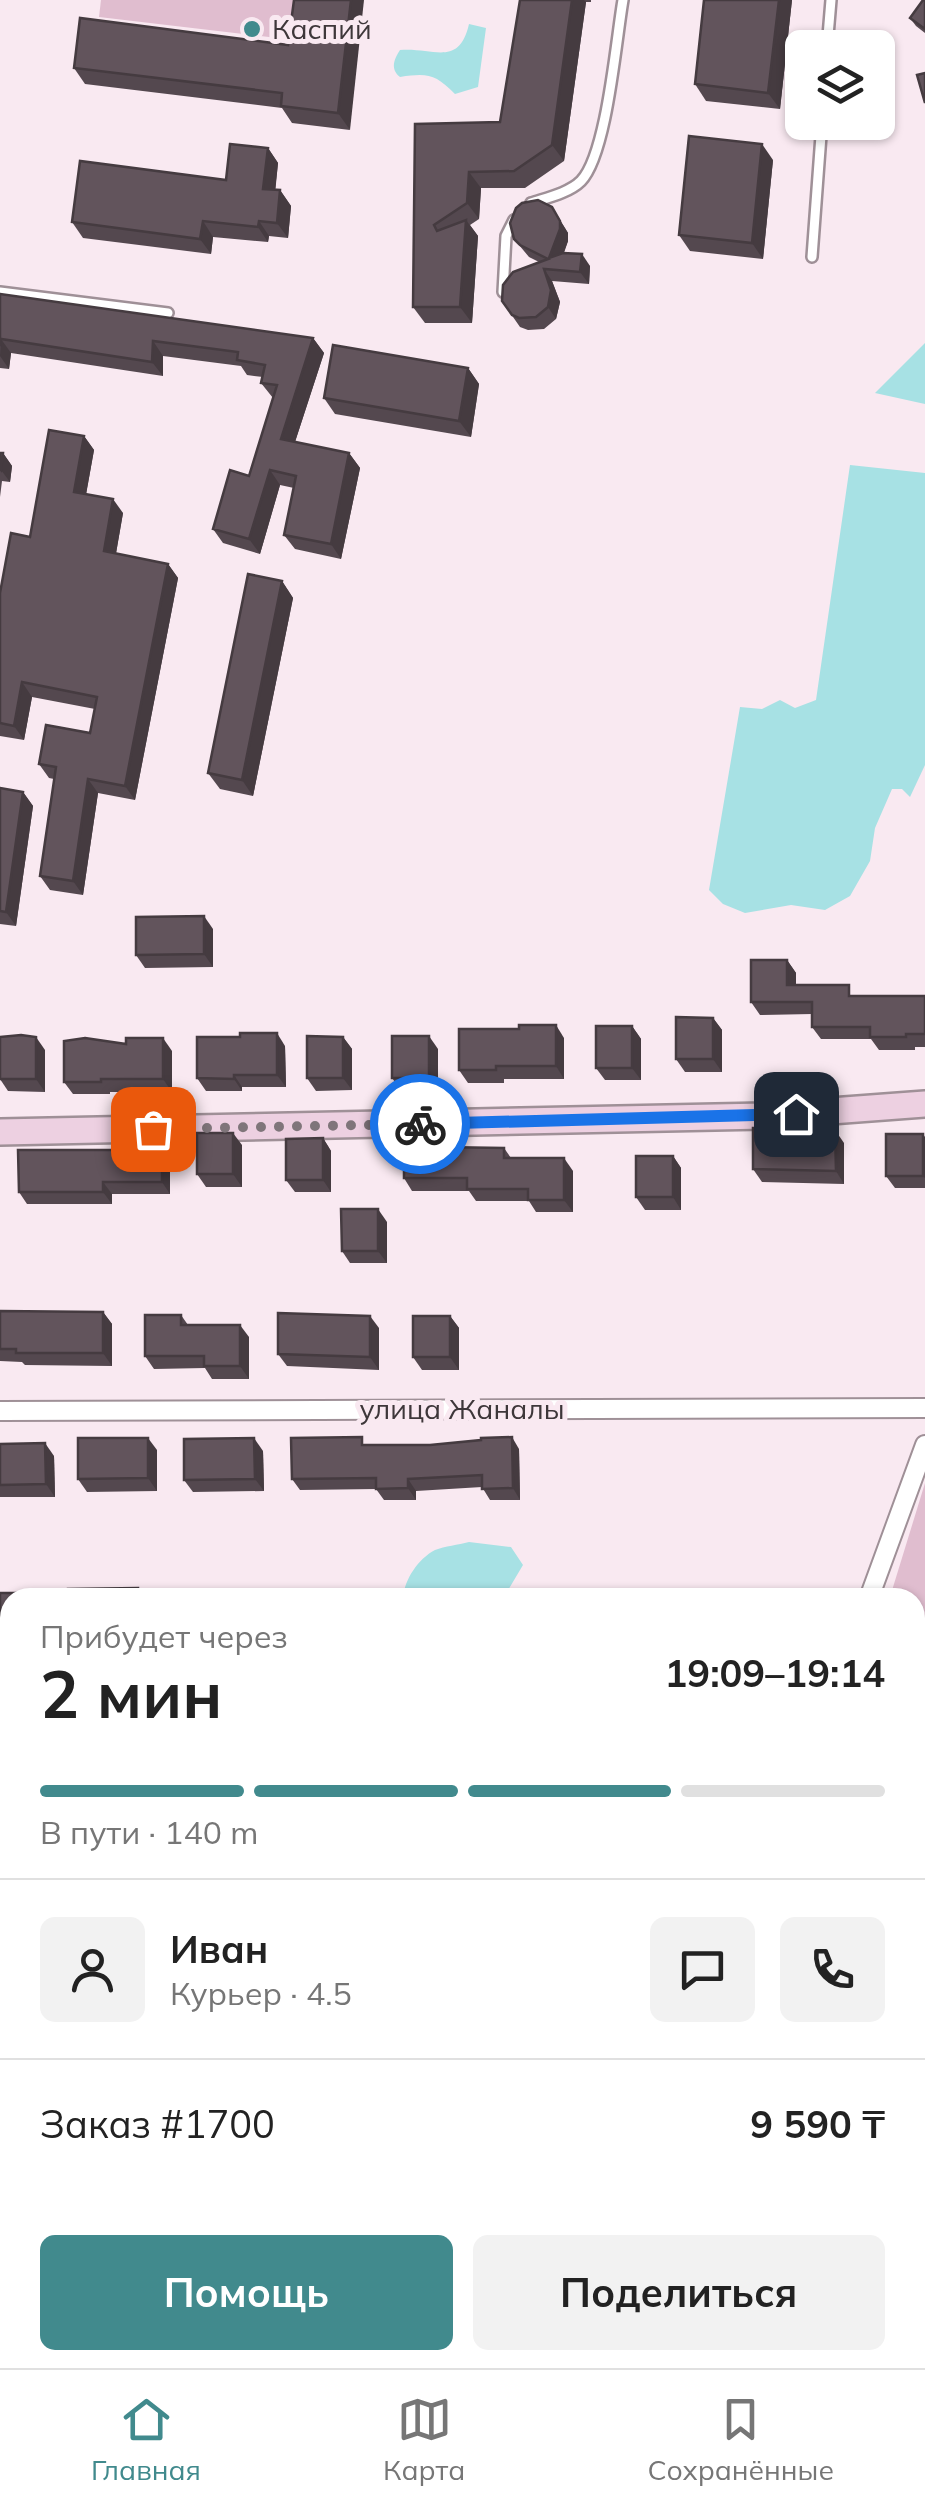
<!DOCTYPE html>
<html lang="ru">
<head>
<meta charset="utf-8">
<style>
	:root { --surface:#fff; --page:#f2f2f2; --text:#222; --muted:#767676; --line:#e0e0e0; --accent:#418a8d }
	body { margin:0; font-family:Mulish,sans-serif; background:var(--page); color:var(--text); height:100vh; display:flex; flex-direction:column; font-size:38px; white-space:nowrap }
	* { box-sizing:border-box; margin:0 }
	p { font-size:32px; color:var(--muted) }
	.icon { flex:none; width:55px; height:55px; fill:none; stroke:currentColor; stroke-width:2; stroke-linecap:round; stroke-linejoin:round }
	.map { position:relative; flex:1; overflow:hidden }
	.panel { position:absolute; left:0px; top:1588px; width:925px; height:782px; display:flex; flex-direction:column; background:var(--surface); border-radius:30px 30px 0 0; box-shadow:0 2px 8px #0004 }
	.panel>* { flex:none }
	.fabs { position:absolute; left:785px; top:30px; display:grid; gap:20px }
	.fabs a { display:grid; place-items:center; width:110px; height:110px; border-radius:15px; background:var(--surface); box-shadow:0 2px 8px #0004; font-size:50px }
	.pin { position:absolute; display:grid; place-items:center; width:85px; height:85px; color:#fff; margin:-42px; border-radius:20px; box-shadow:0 5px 15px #0006 }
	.courier { position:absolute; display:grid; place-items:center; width:100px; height:100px; margin:-50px; border:8px solid #1a73e8; border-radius:50%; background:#fff; color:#222; box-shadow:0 2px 12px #0007 }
	.overview em { font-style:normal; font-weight:700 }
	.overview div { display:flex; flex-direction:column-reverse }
	.overview { display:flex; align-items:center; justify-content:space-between; height:170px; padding:0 40px }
	h1 { font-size:65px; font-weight:700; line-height:75px }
	.bar { display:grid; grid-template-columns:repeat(4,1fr); gap:15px 10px; align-content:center; height:120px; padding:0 40px }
	.bar i { height:12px; border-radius:8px; background:var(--line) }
	.bar .selected { background:var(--accent) }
	.bar p { grid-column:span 4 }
	.line { display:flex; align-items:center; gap:25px; padding:0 40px; border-top:2px solid var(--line) }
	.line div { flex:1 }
	.round { display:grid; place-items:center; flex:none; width:105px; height:105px; border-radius:15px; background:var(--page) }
	.action { display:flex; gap:20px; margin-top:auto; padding:20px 40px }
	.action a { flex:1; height:115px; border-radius:15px; background:var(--accent); color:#fff; font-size:40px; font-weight:700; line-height:115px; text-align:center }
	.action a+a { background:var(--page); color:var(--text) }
	.tab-bar { display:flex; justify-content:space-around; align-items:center; height:140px; border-top:2px solid var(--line); background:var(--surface); font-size:28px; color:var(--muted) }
	.tab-bar a { display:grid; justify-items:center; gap:5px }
	.tab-bar .selected { color:var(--accent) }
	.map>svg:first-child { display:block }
	.green { fill:#e0bdcf }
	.water { fill:#a7e1e4 }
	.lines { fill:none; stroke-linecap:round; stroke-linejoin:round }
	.lane-casing { stroke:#9f9097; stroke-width:14 }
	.street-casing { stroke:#9f9097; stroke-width:22 }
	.secondary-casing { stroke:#9f9097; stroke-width:30 }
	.lane { stroke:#fff; stroke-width:9 }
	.street { stroke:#fff; stroke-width:18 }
	.secondary { stroke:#edd0e1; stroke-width:25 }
	.wall { fill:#54484f }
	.shaded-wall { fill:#453b40 }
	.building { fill:#62545c; stroke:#453b40; stroke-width:2.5 }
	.done { stroke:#7f757a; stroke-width:10; stroke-dasharray:0 18 }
	.route { stroke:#1a73e8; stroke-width:12 }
	.poi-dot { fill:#418a8d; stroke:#f9e9f1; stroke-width:4 }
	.labels { text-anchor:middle; stroke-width:10; stroke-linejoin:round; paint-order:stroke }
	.poi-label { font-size:28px; fill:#3e373a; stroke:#f9e9f1; text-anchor:start }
	.street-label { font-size:28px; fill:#3e373a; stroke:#f9e9f1 }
</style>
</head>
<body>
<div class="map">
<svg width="925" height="2368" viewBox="0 0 925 2368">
	<rect width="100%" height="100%" fill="#f9e9f1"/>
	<g class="green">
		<polygon points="101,0 307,0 303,41 99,17"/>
		<polygon points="925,1483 925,2368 625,2368 628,2360 915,2360 915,1598 890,1597"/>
	</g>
	<g class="water">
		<path d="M469 24 486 28 478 87 455 94C435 74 428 73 400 77 390 69 394 59 400 50 433 47 459 68 469 24Z"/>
		<polygon points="925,343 925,404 875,393"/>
		<polygon points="850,465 925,473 925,765 910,797 902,789 892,789 875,828 870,861 850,896 825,910 791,905 745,913 723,904 709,890 740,707 762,709 780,700 795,708 816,700"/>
		<path d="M469 1542 511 1547 523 1565 504 1597H403C405 1579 418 1559 435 1550 445 1546 458 1545 469 1542Z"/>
		<polygon points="255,2360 354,2360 355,2368 256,2368"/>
	</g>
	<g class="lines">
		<g class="lane-casing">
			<g id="lane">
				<polyline points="827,48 831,0"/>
				<path d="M531 203C546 198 569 193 581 181 607 154 616 40 623 0"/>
				<polyline points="812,257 822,122"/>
				<polyline points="0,292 168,313"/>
				<polyline points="503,292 506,236 514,220"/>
				<polyline points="219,2360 219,2368"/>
			</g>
		</g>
		<g class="street-casing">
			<g id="street">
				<polyline points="0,1411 925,1408"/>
				<polyline points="869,1598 925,1445"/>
				<polyline points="0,1685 10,1685"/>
				<polyline points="0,1970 10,1970"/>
				<polyline points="0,2274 10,2275"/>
				<polyline points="605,2368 609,2360"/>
			</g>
		</g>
		<g class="secondary-casing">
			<polyline id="secondary" points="0,1132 764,1116 925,1104"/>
		</g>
		<use href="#lane" class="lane"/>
		<use href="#street" class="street"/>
		<use href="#secondary" class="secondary"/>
	</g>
	<g class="wall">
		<polygon points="294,0 350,130 292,123 282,108 85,84 74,68 288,45"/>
		<polygon points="520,0 591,0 591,2 586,2 564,161 525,188 481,188 479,219 470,225 478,236 472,323 425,323 413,307 415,124 500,122"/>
		<polygon points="704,0 792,0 780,109 706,101 695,84"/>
		<polygon points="925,0 925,33 916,26 910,18"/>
		<polygon points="268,148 278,163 275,190 280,190 291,206 288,238 269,236 268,242 213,237 211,254 83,238 72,222 226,180"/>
		<polygon points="773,160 763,259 690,251 679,235"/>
		<polygon points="552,207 568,233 568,241 564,253 590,266 589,284 552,281 560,302 556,319 544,329 528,330 520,327 502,301 539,262 529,257 514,239"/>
		<polygon points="0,294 313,338 324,353 295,442 349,453 360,468 341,559 295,549 284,535 294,488 280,485 260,554 223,543 213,529 249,476 273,398 261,383 263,377 247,375 241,366 163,356 163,376 11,353 9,369 0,368"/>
		<polygon points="468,368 479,384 471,437 335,414 324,398"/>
		<polygon points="84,436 94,450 86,494 123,513 116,553 168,564 178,578 135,800 98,793 83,895 50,890 40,876 54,779 49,778 39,764 90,733 95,709 32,697 24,740 0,736 0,593"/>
		<polygon points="0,453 3,453 12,466 10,482 2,481 0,497"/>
		<polygon points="282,581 293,598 253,796 220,789 208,773"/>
		<polygon points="0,788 23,792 33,806 16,926 0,924"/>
		<polygon points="213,929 213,967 145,968 136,955"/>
		<polygon points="787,960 796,973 796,985 856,996 925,996 925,1047 915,1047 915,1050 879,1050 871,1039 821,1039 812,1027 812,1014 760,1015 751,1002"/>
		<polygon points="713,1018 722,1030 722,1072 685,1072 676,1059"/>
		<polygon points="632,1026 641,1039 641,1080 605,1080 596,1068"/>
		<polygon points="343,1037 352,1049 352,1090 316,1091 307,1078"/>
		<polygon points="564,1038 564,1079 504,1079 504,1083 468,1083 459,1070"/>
		<polygon points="285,1046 286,1087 242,1087 242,1091 206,1091 197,1078"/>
		<polygon points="438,1049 438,1090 401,1090 392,1078"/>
		<polygon points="45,1050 45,1092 8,1091 0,1079"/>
		<polygon points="172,1051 172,1092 110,1092 110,1094 73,1094 64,1082"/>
		<polygon points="440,1137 447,1147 504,1148 511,1158 573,1171 573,1212 536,1212 529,1201 476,1201 469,1191 412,1191 404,1178"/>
		<polygon points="925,1137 925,1188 895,1188 886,1176"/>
		<polygon points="323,1138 331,1151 331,1192 295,1192 286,1180"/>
		<polygon points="162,1140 170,1153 170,1194 112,1194 112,1204 27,1204 19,1192 125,1150"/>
		<polygon points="844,1143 844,1184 762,1182 753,1169"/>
		<polygon points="242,1145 242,1187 206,1187 197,1174"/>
		<polygon points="673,1156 681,1168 681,1210 645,1210 636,1197"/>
		<polygon points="387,1222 387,1263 350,1263 342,1251"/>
		<polygon points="0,1310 1,1311 103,1312 112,1324 112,1366 25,1365 22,1362 0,1361"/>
		<polygon points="181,1315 188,1325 249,1337 249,1379 212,1379 205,1368 154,1369 145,1356"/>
		<polygon points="450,1316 459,1328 459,1370 422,1370 413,1357"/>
		<polygon points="379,1328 379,1370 287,1366 278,1354"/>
		<polygon points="0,1444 54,1456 55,1497 0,1497"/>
		<polygon points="367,1445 519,1449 520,1500 490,1500 482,1487 416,1491 416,1500 384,1500 376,1489 300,1490 292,1479"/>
		<polygon points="157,1450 157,1491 87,1492 78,1479"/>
		<polygon points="263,1451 264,1491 193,1492 184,1480"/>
		<polygon points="0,1593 34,1593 37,1598 10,1598 10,1646 0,1646"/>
		<polygon points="0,1709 5,1709 10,1717 10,1762 0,1762"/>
		<polygon points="0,1871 5,1871 10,1879 10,1924 0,1924"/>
		<polygon points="10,2009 10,2041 8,2041 2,2032"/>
		<polygon points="0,2167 10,2167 10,2212 7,2212 0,2201"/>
		<polygon points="10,2300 10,2332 7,2332 1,2324"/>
	</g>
	<g class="shaded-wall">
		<polygon points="351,0 364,0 350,130 338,113"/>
		<polygon points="572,0 584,0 586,2 564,161 552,145"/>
		<polygon points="779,0 792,0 780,109 768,93"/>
		<polygon points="762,144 773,160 763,259 752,243"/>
		<polygon points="268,148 278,163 274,204 263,189"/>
		<polygon points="469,172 481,188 479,219 467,203"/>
		<polygon points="280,190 291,206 288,238 277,223"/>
		<polygon points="552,207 568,233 568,241 557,270 549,258"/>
		<polygon points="466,220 478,236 472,323 460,307"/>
		<polygon points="203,221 213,237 211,254 200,239"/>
		<polygon points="259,221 269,236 268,242 258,227"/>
		<polygon points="582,254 590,266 589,284 580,272"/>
		<polygon points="544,269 552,281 560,302 556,319 548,307"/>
		<polygon points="313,338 324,353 291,454 281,439"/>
		<polygon points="1,339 11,353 9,369 0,356"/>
		<polygon points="153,341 163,356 163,376 152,362"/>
		<polygon points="468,368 479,384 471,437 459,421"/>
		<polygon points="84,436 94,450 84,506 74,492"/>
		<polygon points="3,453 12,466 10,482 1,470"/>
		<polygon points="349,453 360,468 341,559 331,544"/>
		<polygon points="270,470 280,485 260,554 249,539"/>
		<polygon points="113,499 123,513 114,565 104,551"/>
		<polygon points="168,564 178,578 135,800 125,786"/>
		<polygon points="282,581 293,598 253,796 242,780"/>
		<polygon points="22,682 32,697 24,740 14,726"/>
		<polygon points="88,779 98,793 83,895 73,881"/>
		<polygon points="23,792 33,806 16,926 6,912"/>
		<polygon points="204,916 213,929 213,967 204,954"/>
		<polygon points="787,960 796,973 796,998 787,985"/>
		<polygon points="713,1018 722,1030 722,1072 713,1059"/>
		<polygon points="556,1025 564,1038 564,1079 556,1066"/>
		<polygon points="632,1026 641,1039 641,1080 632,1068"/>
		<polygon points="277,1033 285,1046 286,1087 277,1075"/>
		<polygon points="429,1036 438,1049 438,1090 429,1078"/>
		<polygon points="36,1037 45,1050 45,1092 36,1079"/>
		<polygon points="343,1037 352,1049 352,1090 343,1078"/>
		<polygon points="163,1038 172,1051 172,1092 163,1079"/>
		<polygon points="234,1075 242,1087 242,1091 234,1079"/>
		<polygon points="835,1130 844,1143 844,1184 836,1171"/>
		<polygon points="233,1133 242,1145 242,1187 233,1174"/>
		<polygon points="923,1134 925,1137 925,1178 923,1176"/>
		<polygon points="323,1138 331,1151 331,1192 323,1180"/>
		<polygon points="162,1140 170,1153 170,1194 162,1182"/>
		<polygon points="673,1156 681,1168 681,1210 673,1197"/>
		<polygon points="564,1158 573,1171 573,1212 564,1200"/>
		<polygon points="103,1182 112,1194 112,1204 103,1192"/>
		<polygon points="378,1209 387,1222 387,1263 378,1251"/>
		<polygon points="103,1312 112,1324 112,1366 103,1353"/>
		<polygon points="370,1316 379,1328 379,1370 370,1357"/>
		<polygon points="450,1316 459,1328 459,1370 450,1357"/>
		<polygon points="240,1325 249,1337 249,1379 240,1366"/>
		<polygon points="512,1437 519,1449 520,1500 513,1488"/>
		<polygon points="148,1438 157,1450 157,1491 148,1478"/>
		<polygon points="254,1438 263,1451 264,1491 255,1479"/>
		<polygon points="45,1443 54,1456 55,1497 46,1484"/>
		<polygon points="408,1479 416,1491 416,1500 408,1488"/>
		<polygon points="924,1633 925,1653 923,1659 917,1650"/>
		<polygon points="5,1709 10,1717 10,1756 5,1750"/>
		<polygon points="919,1794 925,1803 918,1826 915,1822 915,1807"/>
		<polygon points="5,1871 10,1879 10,1918 5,1912"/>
		<polygon points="725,2360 732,2360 733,2362 731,2368 722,2368"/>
	</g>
	<g class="building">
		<polygon points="294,0 351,0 338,113 281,106 282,93 74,68 80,18 288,45"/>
		<polygon points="520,0 572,0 552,145 514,171 469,172 467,203 434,225 437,231 466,220 460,307 413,307 415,124 500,122"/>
		<polygon points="704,0 779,0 768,93 695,84"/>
		<polygon points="923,0 925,0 925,29 910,18"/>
		<polygon points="925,73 925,103 917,75"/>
		<polygon points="689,136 762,144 752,243 679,235"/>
		<polygon points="230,144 268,148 263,189 280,190 277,223 259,221 258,227 203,221 200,239 72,222 80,161 226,180"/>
		<polygon points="538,200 552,207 560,221 560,229 549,258 563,253 582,254 580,272 544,269 551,290 548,307 536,317 519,318 512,315 502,301 503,285 513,272 548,259 520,245 514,239 510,223 516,208 522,203"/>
		<polygon points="0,294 313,338 281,439 349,453 331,544 284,535 296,476 270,470 249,539 213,529 230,470 249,476 277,385 261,383 265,365 237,360 238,352 153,341 152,362 1,339 0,346"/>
		<polygon points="333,345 468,368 459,421 324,398"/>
		<polygon points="49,430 84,436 74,492 113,499 104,551 168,564 125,786 88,779 73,881 40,876 56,767 39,764 46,725 90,733 97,697 22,682 14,726 0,723 0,593 11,533 30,537"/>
		<polygon points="0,453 3,453 1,470 0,469"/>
		<polygon points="248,574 282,581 242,780 208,773"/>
		<polygon points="0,788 23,792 6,912 0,911"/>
		<polygon points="204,916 204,954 136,955 136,917"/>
		<polygon points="751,960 787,960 787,985 849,985 849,996 925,996 925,1034 906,1034 906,1037 870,1037 870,1027 812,1027 812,1002 751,1002"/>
		<polygon points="676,1017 713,1018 713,1059 676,1059"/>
		<polygon points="519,1025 556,1025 556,1066 496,1066 496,1070 459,1070 459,1029 519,1029"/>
		<rect x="596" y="1026" width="36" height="42"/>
		<polygon points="240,1033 277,1033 277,1075 234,1075 234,1079 197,1078 197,1037 240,1037"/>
		<polygon points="21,1035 36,1037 36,1079 0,1079 0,1037"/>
		<polygon points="307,1036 343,1037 343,1078 307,1078"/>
		<rect x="392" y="1036" width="37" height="42"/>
		<polygon points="85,1038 126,1044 126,1038 163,1038 163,1079 101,1079 101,1082 64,1082 64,1041"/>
		<polygon points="753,1128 835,1130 836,1171 753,1169"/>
		<rect x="197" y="1133" width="36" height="41"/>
		<rect x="886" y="1134" width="37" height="42"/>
		<polygon points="404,1137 440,1137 440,1147 504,1148 504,1158 564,1158 564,1200 528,1200 528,1189 467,1189 467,1178 404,1178"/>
		<polygon points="323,1138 323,1180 286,1180 286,1139"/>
		<polygon points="125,1140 162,1140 162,1182 103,1182 103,1192 19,1192 18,1150 125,1150"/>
		<rect x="636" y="1156" width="37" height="41"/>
		<polygon points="341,1209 378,1209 378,1251 342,1251"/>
		<polygon points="0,1311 103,1312 103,1353 16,1353 16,1349 0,1349"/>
		<polygon points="278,1313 370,1316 370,1357 278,1354"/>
		<polygon points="145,1315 181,1315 181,1325 240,1325 240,1366 204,1366 204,1356 145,1356"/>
		<rect x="413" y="1316" width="37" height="41"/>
		<polygon points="362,1437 362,1445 430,1445 481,1440 481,1438 512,1437 513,1488 482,1489 482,1475 408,1479 408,1488 376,1489 376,1478 292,1479 291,1438"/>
		<polygon points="78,1438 148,1438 148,1478 78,1479"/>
		<polygon points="254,1438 255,1479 184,1480 184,1439"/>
		<polygon points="45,1443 46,1484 0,1485 0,1444"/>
		<polygon points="138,1588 138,1598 68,1598 68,1589"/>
		<polygon points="812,1592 825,1598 810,1598"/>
		<polygon points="0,1593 34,1593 34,1598 10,1598 10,1633 0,1634"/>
		<polygon points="255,1593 255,1598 185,1598 185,1594"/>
		<polygon points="915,1630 924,1633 917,1650 915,1649"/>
		<rect x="0" y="1709" width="5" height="41"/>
		<rect x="0" y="1871" width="5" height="41"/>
		<rect x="2" y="2009" width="8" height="23"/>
		<rect x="0" y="2167" width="10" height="33"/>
		<rect x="1" y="2300" width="9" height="24"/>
		<polygon points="688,2360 725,2360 722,2368 685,2368"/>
	</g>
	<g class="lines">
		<polyline class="done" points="153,1129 420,1124"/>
		<polyline class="route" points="420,1124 796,1114"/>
	</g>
	<circle class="poi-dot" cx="252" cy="29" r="10"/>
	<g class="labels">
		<g class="poi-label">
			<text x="272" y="39">Каспий</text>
		</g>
		<g class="street-label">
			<text x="462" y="1419">улица Жаналы</text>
		</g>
	</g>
</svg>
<div class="fabs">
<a><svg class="icon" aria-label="layers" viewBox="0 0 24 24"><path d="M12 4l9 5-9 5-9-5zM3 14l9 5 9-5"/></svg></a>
</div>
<div class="pin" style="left:153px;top:1129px;background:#ea580c"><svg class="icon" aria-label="bag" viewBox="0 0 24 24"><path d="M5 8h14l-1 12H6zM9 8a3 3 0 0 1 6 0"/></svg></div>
<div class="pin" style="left:796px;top:1114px;background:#1f2937"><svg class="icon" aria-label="home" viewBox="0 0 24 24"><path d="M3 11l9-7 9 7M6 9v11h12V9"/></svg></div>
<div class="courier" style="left:420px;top:1124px"><svg class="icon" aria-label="bike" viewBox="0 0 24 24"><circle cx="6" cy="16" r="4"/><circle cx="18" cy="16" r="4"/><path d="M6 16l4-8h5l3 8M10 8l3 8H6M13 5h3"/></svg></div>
<section class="panel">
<div class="overview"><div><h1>2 мин</h1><p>Прибудет через</p></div><em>19:09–19:14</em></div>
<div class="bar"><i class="selected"></i><i class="selected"></i><i class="selected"></i><i></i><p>В пути · 140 m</p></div>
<div class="line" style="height:180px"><a class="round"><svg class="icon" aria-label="person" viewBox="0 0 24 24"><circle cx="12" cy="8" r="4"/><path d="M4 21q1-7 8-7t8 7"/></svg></a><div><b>Иван</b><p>Курьер · 4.5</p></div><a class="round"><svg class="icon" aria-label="chat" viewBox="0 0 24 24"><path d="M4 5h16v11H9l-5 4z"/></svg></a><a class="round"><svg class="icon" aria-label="phone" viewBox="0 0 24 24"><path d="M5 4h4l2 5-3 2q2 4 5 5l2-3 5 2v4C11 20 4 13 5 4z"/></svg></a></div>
<div class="line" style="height:130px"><div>Заказ #1700</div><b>9 590 ₸</b></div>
<div class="action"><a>Помощь</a><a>Поделиться</a></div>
</section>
</div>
<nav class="tab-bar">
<a class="selected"><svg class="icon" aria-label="home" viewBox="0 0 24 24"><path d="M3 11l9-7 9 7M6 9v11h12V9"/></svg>Главная</a>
<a><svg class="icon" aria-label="map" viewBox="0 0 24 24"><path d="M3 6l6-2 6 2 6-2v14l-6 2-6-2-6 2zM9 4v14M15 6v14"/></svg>Карта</a>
<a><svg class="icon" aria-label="saved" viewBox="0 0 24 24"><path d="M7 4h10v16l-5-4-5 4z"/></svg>Сохранённые</a>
</nav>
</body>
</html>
